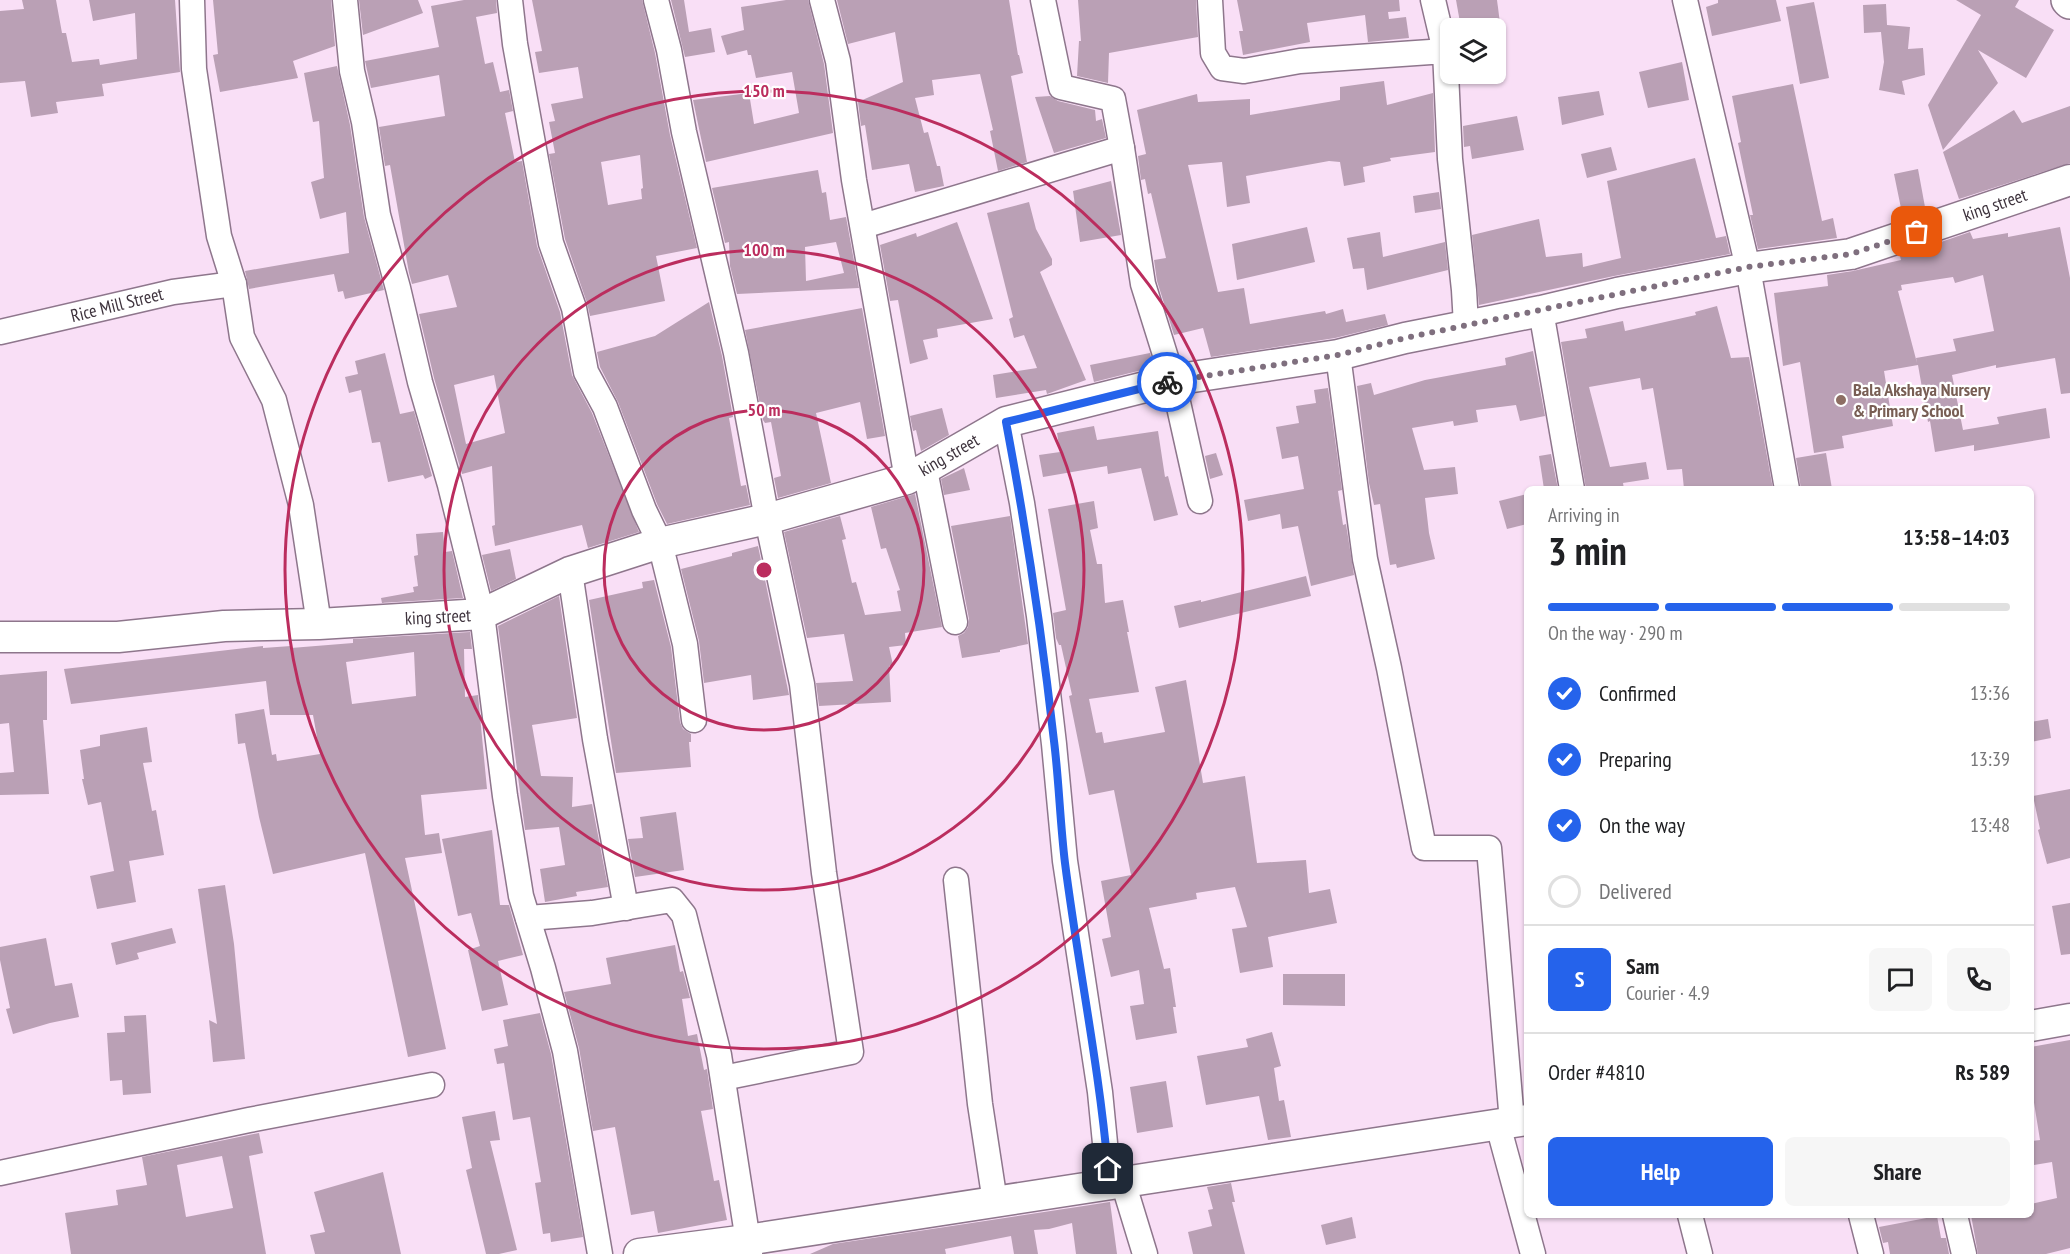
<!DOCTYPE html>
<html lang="en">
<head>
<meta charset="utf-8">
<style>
	:root { --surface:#fff; --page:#f6f6f6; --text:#202124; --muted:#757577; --line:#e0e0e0; --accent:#2563eb }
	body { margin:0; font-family:"PT Sans Narrow",sans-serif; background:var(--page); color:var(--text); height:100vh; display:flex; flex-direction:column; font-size:22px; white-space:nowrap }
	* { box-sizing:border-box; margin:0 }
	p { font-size:20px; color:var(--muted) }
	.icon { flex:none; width:33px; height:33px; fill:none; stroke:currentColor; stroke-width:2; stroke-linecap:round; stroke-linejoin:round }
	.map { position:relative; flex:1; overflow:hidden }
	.sheet { position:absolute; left:1524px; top:486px; width:510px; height:732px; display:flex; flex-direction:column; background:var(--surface); border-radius:9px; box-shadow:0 2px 4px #0004 }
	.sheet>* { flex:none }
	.buttons { position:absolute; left:1440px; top:18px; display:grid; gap:12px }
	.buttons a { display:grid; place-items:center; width:66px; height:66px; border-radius:9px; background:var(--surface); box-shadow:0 2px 4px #0004; font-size:30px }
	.pin { position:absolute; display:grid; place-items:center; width:51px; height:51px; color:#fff; margin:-26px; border-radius:12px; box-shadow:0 3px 9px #0006 }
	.courier { position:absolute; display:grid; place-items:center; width:60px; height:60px; margin:-30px; border:4px solid #2563eb; border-radius:50%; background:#fff; color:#222; box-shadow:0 2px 8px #0007 }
	.head em { font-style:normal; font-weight:700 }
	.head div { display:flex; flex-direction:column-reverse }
	.head { display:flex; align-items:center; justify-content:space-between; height:102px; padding:0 24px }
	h1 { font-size:39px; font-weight:700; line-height:45px }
	.bar { display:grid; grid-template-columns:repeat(4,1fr); gap:9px 6px; align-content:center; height:72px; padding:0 24px }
	.bar i { height:8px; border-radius:4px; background:var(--line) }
	.bar .active { background:var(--accent) }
	.bar p { grid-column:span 4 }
	.line { display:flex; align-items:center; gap:15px; padding:0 24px; border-top:2px solid var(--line) }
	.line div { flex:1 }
	.round { display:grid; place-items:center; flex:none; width:63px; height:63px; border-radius:9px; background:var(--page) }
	ol { padding:0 24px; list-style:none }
	li { display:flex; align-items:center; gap:18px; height:66px }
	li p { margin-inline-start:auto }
	li .icon { padding:6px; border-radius:50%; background:var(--accent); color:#fff; stroke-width:4 }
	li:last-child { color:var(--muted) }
	li i { width:33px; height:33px; border:3px solid var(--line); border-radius:50% }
	.cta { display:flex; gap:12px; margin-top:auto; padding:12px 24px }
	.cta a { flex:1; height:69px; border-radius:9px; background:var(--accent); color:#fff; font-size:24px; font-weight:700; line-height:69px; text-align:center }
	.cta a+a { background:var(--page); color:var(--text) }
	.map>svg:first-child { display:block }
	.building { fill:#baa0b5; fill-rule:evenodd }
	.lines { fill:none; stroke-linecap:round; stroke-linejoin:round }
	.minor-casing { stroke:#8e768c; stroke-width:27 }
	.tertiary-casing { stroke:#8e768c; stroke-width:33 }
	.secondary-casing { stroke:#8e768c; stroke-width:36 }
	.minor { stroke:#fff; stroke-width:24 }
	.tertiary { stroke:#fff; stroke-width:30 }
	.secondary { stroke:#fff; stroke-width:33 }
	.done { stroke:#7f6f7e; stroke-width:6; stroke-dasharray:0 10.8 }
	.route { stroke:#2563eb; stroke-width:8 }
	.ring { fill:none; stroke:#bb2d5e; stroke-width:3 }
	.education-dot { fill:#8d6e63; stroke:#fff; stroke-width:2 }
	.labels { text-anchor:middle; stroke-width:4.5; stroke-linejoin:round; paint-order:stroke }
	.street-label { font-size:18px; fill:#3e333d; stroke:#fff }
	.education-label { font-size:18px; font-weight:bold; fill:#785e54; stroke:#fff; text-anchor:start }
	.centre { fill:#bb2d5e; stroke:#fff; stroke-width:3 }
	.ring-label { font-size:18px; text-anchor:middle; font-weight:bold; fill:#bb2d5e; stroke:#fff; stroke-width:4.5; stroke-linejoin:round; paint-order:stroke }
</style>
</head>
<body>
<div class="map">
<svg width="2070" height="1254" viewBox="0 0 2070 1254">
	<rect width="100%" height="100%" fill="#f9dff6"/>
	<g class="building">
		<polygon points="22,0 56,0 62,33 66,33 72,62 99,59 100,65 137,59 135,13 93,21 89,0 175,0 180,72 102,84 104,96 56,102 58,113 31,117 25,81 0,83 0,11 24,9"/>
		<polygon points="213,0 331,0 335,46 293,61 298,78 220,92 213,55 218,54"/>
		<polygon points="359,0 418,0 423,13 363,35"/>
		<path d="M464 0H496L497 13 476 17 485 64 493 62 500 92 509 90 513 111 505 113 515 162 522 161 537 246 560 312 572 375 592 413 639 532 588 548 582 525 495 546 492 526 495 525 492 466 462 474 434 378 419 314 457 307 448 275 412 284 409 273 390 165 385 166 379 127 445 116 439 75 371 88 365 61 439 47 431 6ZM494 375 505 433 466 444 454 385Z"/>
		<path d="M532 0H642L655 53 670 135 697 248 656 256 665 301 590 316 587 303 565 239 549 154 555 153 549 122 555 121 551 104 583 98 578 67 539 73 535 52 542 51ZM640 155 643 188 641 189 642 199 608 205 601 162Z"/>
		<polygon points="671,0 684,0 689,32 711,28 715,52 685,57"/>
		<polygon points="786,0 808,0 824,64 833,133 706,162 693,100 749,93 754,124 799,113 792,72 756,78 751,55 748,55 747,50 727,55 721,36 744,30 741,7"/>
		<polygon points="837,0 1009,0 1018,55 1019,55 1023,73 1011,76 1027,162 998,171 990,131 993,130 980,74 932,80 934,95 915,98 924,133 928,132 937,166 940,166 944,186 915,192 909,164 872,170 865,125 861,126 858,102 903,82 895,32 848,44"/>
		<polygon points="1078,0 1196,0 1198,37 1109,53 1108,83 1077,76 1079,41 1081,41"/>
		<polygon points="1237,0 1399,0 1400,11 1388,12 1389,19 1406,17 1409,38 1368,42 1365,15 1307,23 1310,42 1243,55 1239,31 1243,31"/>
		<polygon points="1456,0 1497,0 1500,23 1461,28"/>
		<polygon points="1718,0 1776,0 1781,21 1712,36 1706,7 1718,3"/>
		<polygon points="1956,0 2019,0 2015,7 2054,30 2026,78 1978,50 1998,83 1943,150 1928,105 1981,15"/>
		<polygon points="1814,2 1829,78 1800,84 1786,7"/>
		<polygon points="1886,4 1887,25 1910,27 1908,49 1923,48 1925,75 1902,81 1905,95 1879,90 1884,62 1881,32 1864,33 1863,5"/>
		<polygon points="1682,62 1689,100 1648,108 1639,72"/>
		<polygon points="337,66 350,125 364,217 384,290 345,299 343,291 338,292 334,274 249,289 245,271 349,253 346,212 320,219 311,182 324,178 319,121 313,122 304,73"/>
		<polygon points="1384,81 1387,105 1433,93 1435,152 1390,158 1391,161 1363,167 1365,182 1344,186 1340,162 1329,161 1246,176 1250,203 1227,207 1222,162 1188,165 1218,292 1244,288 1250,324 1325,311 1326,314 1343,309 1346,322 1385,314 1388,325 1335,338 1211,357 1203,328 1174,335 1157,281 1154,260 1166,258 1151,193 1148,194 1145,179 1141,180 1138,156 1146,154 1137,110 1197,94 1198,102 1250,99 1250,115 1340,100 1340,87"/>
		<polygon points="1793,84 1822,221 1833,218 1837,238 1758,249 1750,215 1753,215 1738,143 1741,142 1732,96"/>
		<polygon points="1599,91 1604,115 1562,125 1558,97"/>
		<polygon points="1050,96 1058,101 1095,110 1096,121 1102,119 1106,138 1054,153 1035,97"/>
		<polygon points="2070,106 2070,163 1959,199 1943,152 2014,110 2022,123"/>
		<polygon points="1517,116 1524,150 1472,159 1470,146 1464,147 1463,126"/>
		<polygon points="1611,147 1617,170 1587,178 1581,154"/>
		<polygon points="1695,158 1716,238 1726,236 1730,254 1614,276 1479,305 1472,235 1539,219 1546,257 1582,253 1583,267 1621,258 1607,181"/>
		<polygon points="1918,169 1925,207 1919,208 1920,213 1903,218 1894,174"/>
		<path d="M818 170 822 193 826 192 830 220 846 217 859 288 737 294 730 266 729 242 725 243 712 188ZM836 242 844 273 806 281 805 247Z"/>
		<polygon points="1111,181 1121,235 1080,242 1073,191"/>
		<polygon points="1439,192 1441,209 1415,213 1413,196"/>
		<polygon points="1029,202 1036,229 1052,259 1052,265 1040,272 1086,380 1047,394 1046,390 996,398 993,375 1037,368 1024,335 1014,338 1009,319 1013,317 987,213"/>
		<polygon points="957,222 993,319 937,329 938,337 923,340 928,359 910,364 898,300 890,301 880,245 916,233 917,237"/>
		<polygon points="1307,227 1315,262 1237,280 1232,244"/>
		<path d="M2060 227 2070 278V393L2061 394 2055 358 1996 368V365L1952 375 1963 430 1999 424 1997 417 2046 408 2050 438 1974 451V445L1935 452 1930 421 1928 422 1918 365 1884 371 1893 426 1842 436 1844 448 1814 453 1800 362 1783 366 1774 293 1828 286 1827 275 1853 271 1901 260 1900 256 1909 254V253L1970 232 1973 239 2008 233V237ZM1983 275 1994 331 1953 339 1956 351 1916 358 1917 363 1898 291 1902 290 1901 285 1953 277 1955 283Z"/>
		<polygon points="1380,232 1383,257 1445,242 1448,270 1367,290 1364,268 1353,269 1347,238"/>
		<polygon points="709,302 722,356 733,417 729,418 741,486 746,485 750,505 667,524 657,504 618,402 600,367 597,352 655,336"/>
		<polygon points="1717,306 1731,358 1749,357 1773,489 1684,489 1682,469 1667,470 1653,388 1642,390 1640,378 1589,387 1610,467 1646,462 1649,479 1623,483 1624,489 1586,489 1561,342 1587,338 1585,329 1623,321 1625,331 1696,315 1695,312"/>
		<polygon points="862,308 885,436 867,439 860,402 816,413 831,483 778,498 774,478 781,476 771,422 765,423 763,420 745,330"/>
		<polygon points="1533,351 1545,416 1520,421 1516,405 1476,410 1478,422 1454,426 1453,421 1412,428 1424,470 1455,467 1458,494 1425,498 1429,533 1435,559 1397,568 1396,564 1390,565 1380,504 1374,505 1369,483 1357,386 1371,383 1374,395 1425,380 1506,365 1505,358"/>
		<polygon points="385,353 400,414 414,411 432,476 425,479 423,475 388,482 380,442 372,443 361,390 349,393 345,377 358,374 355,361"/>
		<polygon points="1150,353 1154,367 1094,382 1090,365"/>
		<polygon points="1328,388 1342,490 1338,491 1343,525 1346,524 1354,575 1311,586 1298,526 1282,529 1280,514 1248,521 1244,500 1304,489 1298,456 1282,459 1276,427 1299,423 1296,406 1316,403 1314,390"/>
		<polygon points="942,408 949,435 921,451 916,430 913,431 910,416"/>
		<polygon points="1094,426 1097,440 1158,431 1165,477 1168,476 1178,515 1154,521 1141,468 1108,474 1107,466 1043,477 1039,455 1060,452 1057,433"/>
		<polygon points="1216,453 1223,475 1210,479 1205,456"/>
		<polygon points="1826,453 1832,489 1801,489 1796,458"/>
		<polygon points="1551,454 1558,489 1544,489 1539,456"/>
		<polygon points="964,468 970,490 944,495 941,479"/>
		<polygon points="915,494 942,627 905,633 906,645 889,647 893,665 889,666 891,702 819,706 816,683 853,681 844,634 807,638 784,532 840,516 846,539 842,540 852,583 856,582 865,615 901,611 897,591 900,590 886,548 881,549 871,507"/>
		<polygon points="1527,494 1527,524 1507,529 1499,501"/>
		<polygon points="1094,501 1098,528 1090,530 1097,564 1102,564 1105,603 1123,600 1129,632 1127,632 1139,692 1089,699 1096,733 1102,732 1104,743 1165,732 1155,687 1186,680 1203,783 1245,776 1257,863 1306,860 1309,893 1330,889 1337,923 1268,937 1273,967 1240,973 1232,929 1247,927 1235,887 1196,893 1197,899 1149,908 1164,969 1170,968 1176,1007 1173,1007 1177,1033 1136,1040 1130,1006 1144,1004 1139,970 1111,977 1102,939 1111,937 1101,881 1131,875 1114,790 1089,795 1069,696 1072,695 1061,645 1059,645 1056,638 1053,613 1066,610 1048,509"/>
		<polygon points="1010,516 1028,644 1000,650 1000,652 962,658 958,636 964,633 968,627 969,619 951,526"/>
		<polygon points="443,532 445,552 452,551 463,598 380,603 382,603 381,598 414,592 413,587 418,586 414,556 418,555 416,534"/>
		<polygon points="758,546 789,695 753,700 751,675 704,683 699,641 681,569 732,556 732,553"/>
		<polygon points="510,549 516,579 491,591 482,555"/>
		<polygon points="1306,576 1311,596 1179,628 1174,606 1201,600 1201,602"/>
		<polygon points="654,580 671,647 680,722 683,729 691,734 691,742 689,742 691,767 616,773 589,600 643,588 642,582"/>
		<polygon points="559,596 577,718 532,725 541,776 573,777 572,807 592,804 608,887 576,892 577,896 545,902 540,869 565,865 559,827 525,830 498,626"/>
		<path d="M470 632 472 649H464L465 697 478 695 487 789 421 795 425 835 439 833 442 853 405 858 446 1049 408 1057 365 853 273 874 259 817 245 743 238 744 235 714 264 709 272 755 276 754 277 761 320 754 313 715H270L266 681 71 704 64 669 263 646V648L291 646V648L353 643V639ZM414 652 416 696 352 704 346 662Z"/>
		<polygon points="47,671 47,720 43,720 49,794 0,795 0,773 14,772 9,723 0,724 0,675"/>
		<polygon points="2048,719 2051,738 2031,742 2031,722"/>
		<polygon points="147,727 152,762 143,763 152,811 156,810 164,855 129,861 136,902 97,909 90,876 114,871 101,802 88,805 82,779 84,779 80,750 100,746 100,735"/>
		<polygon points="2070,789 2070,858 2047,864 2038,830 2040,829 2033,796"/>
		<polygon points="676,812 684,870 635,877 628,839 643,838 640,817"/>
		<polygon points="492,830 500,905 509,905 523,955 498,961 508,1005 482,1011 468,950 480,946 471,913 458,916 442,839"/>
		<polygon points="225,885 234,944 245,1059 213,1062 209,1020 217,1024 198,889"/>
		<polygon points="2070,903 2070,954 2061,955 2052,906"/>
		<polygon points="172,928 176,943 137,953 139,959 116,965 111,943"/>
		<polygon points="46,938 55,986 72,983 79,1017 50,1023 13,1034 6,1009 10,1008 0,960 0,947"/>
		<polygon points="675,945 680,972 683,971 690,998 682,999 688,1036 697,1034 704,1070 707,1069 713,1109 701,1111 714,1181 719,1180 727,1220 658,1233 654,1211 631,1215 615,1127 593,1131 579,1048 564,992 611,984 606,958"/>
		<polygon points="1283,974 1345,974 1345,1006 1283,1005"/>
		<polygon points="540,1013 551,1054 583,1237 551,1242 550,1233 543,1234 535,1183 541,1182 530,1117 513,1120 504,1063 497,1064 494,1049 508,1046 503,1020"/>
		<polygon points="146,1015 151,1093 123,1095 122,1080 110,1081 107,1033 125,1032 124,1016"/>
		<polygon points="1272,1032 1281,1066 1274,1068 1279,1101 1284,1100 1291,1137 1268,1140 1259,1096 1206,1105 1197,1056 1248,1047 1246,1039"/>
		<polygon points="2070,1040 2070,1248 2046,1254 1978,1254 1971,1215 2031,1215 2031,1204 2057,1198 2052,1162 2034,1165 2031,1141 2040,1140 2031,1084 2031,1047"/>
		<polygon points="1166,1081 1173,1127 1137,1133 1130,1087"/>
		<polygon points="495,1111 500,1140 490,1141 517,1250 499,1254 486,1254 466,1170 472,1168 462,1117"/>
		<path d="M259 1133 263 1153 249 1156 266 1254H71L65 1213 118 1205 116 1190 147 1185 142 1157ZM222 1156 233 1208 186 1217 177 1165Z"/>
		<polygon points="383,1172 401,1254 315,1254 310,1235 325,1232 314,1192"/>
		<polygon points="1231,1183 1235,1202 1232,1202 1245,1254 1193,1254 1188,1232 1212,1226 1208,1210 1213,1209 1207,1187"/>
		<polygon points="1110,1202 1117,1254 1076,1254 1072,1223 1049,1229 1034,1230 1038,1254 1014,1254 1011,1236 945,1249 946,1254 810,1254 833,1244"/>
		<polygon points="1937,1216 1941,1238 1946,1238 1949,1254 1890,1254 1888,1242 1883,1243 1879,1227"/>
		<polygon points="1352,1217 1356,1238 1326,1245 1321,1225"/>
	</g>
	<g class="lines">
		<g class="minor-casing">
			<g id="minor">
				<polyline points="192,0 194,69 219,236 234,284 242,337 274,400 301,505 319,624"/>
				<polyline points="345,0 352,71 364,122 378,215 398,288 420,382 450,485 482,614 505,796 521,896 543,968 565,1051 600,1254"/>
				<polyline points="510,0 515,44 551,243 574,308 586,372 605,407 644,510 660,543 685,644 694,720"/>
				<polyline points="656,0 669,50 684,132 736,353 767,519 802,684 824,873 851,1052 723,1078"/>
				<polyline points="822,0 838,61 854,180 907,479"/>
				<polyline points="1043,0 1061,87 1113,99 1122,148 1143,284 1173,380 1200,501"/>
				<polyline points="1210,0 1213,53 1222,68 1244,71 1300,61 1445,51 1450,159 1464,290 1466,325"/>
				<polyline points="1433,0 1445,51"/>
				<polyline points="1685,0 1748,268 1787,489"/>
				<polyline points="863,226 1122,148"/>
				<polyline points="1541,311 1572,489"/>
				<polyline points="0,332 173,292 234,284"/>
				<polyline points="1338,355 1365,559 1389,668 1424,848 1489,848 1512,1122"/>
				<polyline points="1006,422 1022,503 1039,616 1054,744 1065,861 1100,1092 1109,1184"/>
				<polyline points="925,470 955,622"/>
				<polyline points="570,572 595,739 626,908"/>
				<polyline points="956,880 980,1104 995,1202"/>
				<polyline points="528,918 592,913 672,900 684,915 719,1055 750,1254"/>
				<polyline points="1498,1125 1533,1254"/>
				<polyline points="0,1173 249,1120 432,1085"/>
				<polyline points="1123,1182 1145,1254"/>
				<polyline points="1690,1215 1700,1254"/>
				<polyline points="1861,1215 1871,1254"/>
				<polyline points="1955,1215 1964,1254"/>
			</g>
		</g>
		<g class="tertiary-casing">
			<g id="tertiary">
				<polyline points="0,637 118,637 224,626 319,624 482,614 570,572 660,543 767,519 907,479 1006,422 1173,380 1338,355 1405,338 1541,311 1617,293 1748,268 1851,254 2070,180"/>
				<polyline points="2031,1026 2070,1019"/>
				<polyline points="639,1254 747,1240 1527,1120"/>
			</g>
		</g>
		<g class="secondary-casing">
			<polyline id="secondary" points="2068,0 2070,2"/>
		</g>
		<use href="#minor" class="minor"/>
		<use href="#tertiary" class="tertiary"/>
		<use href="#secondary" class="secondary"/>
	</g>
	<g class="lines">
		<polyline class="done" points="1167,382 1338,355 1405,338 1748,267 1851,254 1917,232"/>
		<path class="route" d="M1108 1169C1099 1066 1078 965 1065 863 1060 822 1059 781 1054 741 1042 634 1026 528 1006 422L1167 382"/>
	</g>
	<g class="ring">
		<circle cx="764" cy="570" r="160"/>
		<circle cx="764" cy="570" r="320"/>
		<circle cx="764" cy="570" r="479"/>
	</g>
	<circle class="education-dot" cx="1841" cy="400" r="6"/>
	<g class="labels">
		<g class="street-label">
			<text transform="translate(1995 205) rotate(-19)" y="6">king street</text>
			<text transform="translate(117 305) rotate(-14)" y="6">Rice Mill Street</text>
			<text transform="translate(949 455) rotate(-30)" y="6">king street</text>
			<text transform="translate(438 617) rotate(-3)" y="6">king street</text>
		</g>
		<g class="education-label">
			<text x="1853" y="396">Bala Akshaya Nursery<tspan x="1853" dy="21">&amp; Primary School</tspan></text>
		</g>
	</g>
	<circle cx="764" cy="570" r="9" class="centre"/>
	<g class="ring-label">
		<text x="764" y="97">150 m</text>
		<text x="764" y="256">100 m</text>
		<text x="764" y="416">50 m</text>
	</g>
</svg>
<div class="buttons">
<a><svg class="icon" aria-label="layers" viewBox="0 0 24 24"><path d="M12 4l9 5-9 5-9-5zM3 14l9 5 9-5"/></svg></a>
</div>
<div class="pin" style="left:1917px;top:232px;background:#ea580c"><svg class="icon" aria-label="bag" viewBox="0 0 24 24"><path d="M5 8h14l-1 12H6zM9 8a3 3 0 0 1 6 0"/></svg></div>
<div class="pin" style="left:1108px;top:1169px;background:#1f2937"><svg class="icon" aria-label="home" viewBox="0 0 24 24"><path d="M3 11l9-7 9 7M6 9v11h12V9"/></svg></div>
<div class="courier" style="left:1167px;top:382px"><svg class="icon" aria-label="bike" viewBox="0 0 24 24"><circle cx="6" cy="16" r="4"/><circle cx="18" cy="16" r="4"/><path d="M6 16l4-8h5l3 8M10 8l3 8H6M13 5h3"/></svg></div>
<section class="sheet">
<div class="head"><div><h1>3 min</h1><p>Arriving in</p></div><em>13:58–14:03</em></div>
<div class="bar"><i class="active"></i><i class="active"></i><i class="active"></i><i></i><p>On the way · 290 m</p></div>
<ol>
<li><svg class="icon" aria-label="check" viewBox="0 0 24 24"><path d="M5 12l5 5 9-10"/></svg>Confirmed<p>13:36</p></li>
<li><svg class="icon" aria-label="check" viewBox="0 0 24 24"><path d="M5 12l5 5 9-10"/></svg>Preparing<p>13:39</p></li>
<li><svg class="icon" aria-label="check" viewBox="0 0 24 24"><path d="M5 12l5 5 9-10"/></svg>On the way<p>13:48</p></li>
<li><i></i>Delivered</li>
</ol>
<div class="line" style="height:108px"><b class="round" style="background:var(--accent);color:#fff">S</b><div><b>Sam</b><p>Courier · 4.9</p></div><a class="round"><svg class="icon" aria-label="chat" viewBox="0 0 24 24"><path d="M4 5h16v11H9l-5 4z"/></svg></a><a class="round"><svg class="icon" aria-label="phone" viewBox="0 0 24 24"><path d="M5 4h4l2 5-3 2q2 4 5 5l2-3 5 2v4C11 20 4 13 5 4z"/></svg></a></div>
<div class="line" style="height:78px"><div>Order #4810</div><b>Rs 589</b></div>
<div class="cta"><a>Help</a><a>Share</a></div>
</section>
</div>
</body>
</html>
